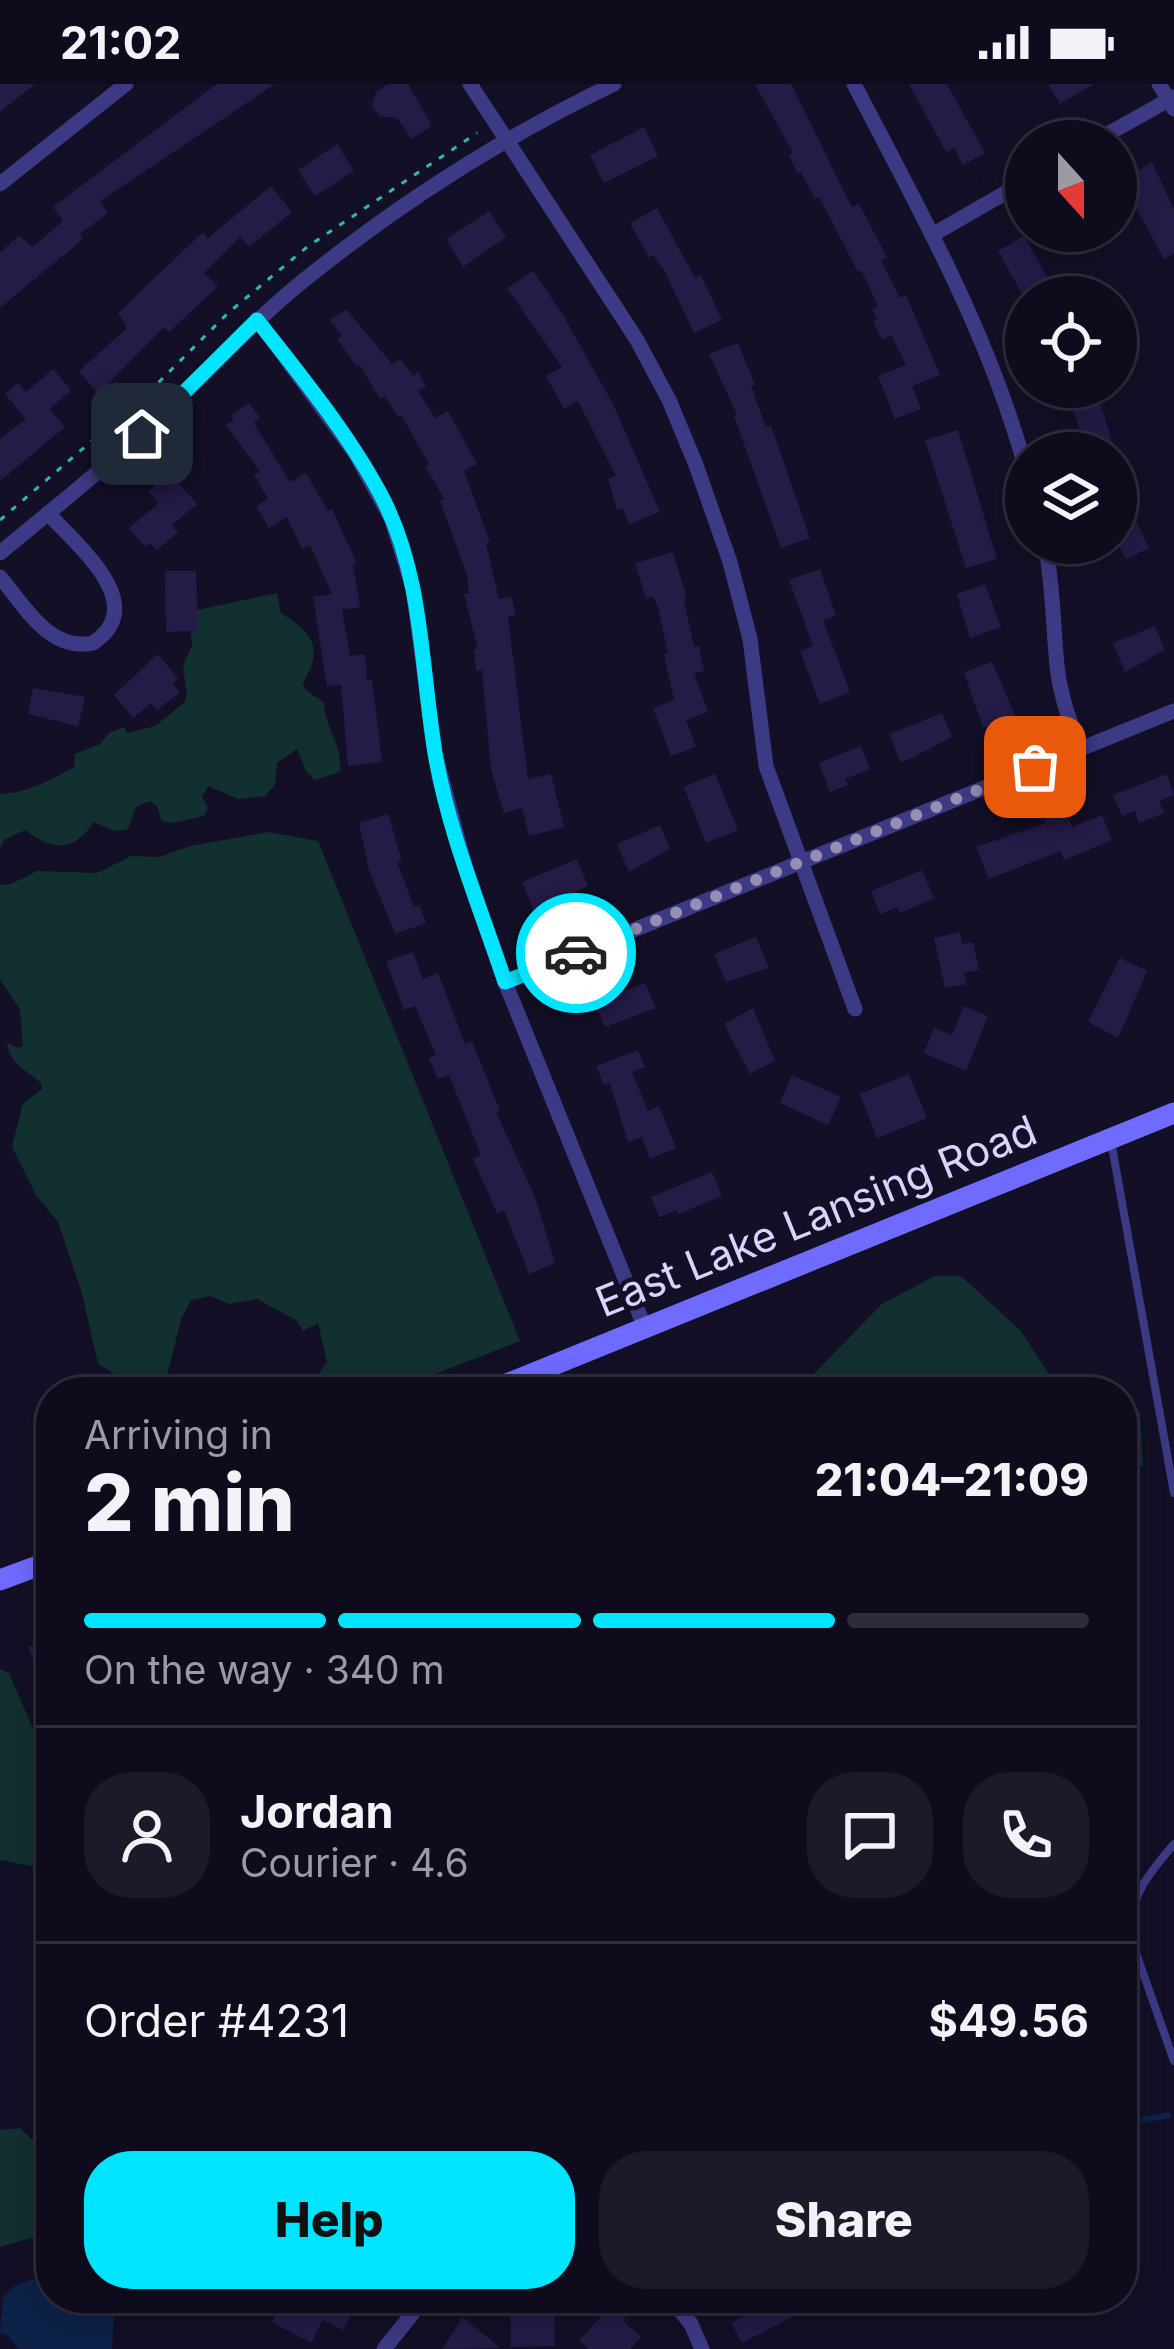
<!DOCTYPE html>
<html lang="en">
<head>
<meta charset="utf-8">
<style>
	:root { --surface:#0e0b1c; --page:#1c1929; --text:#f1f3f6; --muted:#9b9ba3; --line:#2e2b3b; --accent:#00e5ff }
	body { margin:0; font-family:Inter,sans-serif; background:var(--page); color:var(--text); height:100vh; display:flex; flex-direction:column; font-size:45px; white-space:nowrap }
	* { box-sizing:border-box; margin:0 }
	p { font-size:39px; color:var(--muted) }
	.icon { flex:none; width:66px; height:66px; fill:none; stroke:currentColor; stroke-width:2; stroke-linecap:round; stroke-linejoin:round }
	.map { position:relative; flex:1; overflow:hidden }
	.side { position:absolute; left:36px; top:1293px; width:1101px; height:936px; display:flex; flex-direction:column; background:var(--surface); border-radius:48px; box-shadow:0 6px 30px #0003,0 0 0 3px var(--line) }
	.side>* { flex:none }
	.needle { width:78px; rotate:159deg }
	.tools { position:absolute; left:1005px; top:36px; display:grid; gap:24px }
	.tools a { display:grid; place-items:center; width:132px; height:132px; border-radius:50%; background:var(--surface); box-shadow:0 6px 30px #0003,0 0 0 3px var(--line); font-size:60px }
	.pin { position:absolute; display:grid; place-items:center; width:102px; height:102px; color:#fff; margin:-51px; border-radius:24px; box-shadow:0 6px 18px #0006 }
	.courier { position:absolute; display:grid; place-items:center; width:120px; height:120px; margin:-60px; border:9px solid #00e5ff; border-radius:50%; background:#fff; color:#222; box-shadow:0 3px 15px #0007 }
	.headline em { font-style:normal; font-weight:800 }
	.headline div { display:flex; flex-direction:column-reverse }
	.headline { display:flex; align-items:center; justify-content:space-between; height:204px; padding:0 48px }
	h1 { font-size:78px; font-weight:800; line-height:90px }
	.bar { display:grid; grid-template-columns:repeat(4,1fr); gap:18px 12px; align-content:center; height:144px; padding:0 48px }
	.bar i { height:15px; border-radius:9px; background:var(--line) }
	.bar .current { background:var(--accent) }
	.bar p { grid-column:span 4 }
	.line { display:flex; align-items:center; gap:30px; padding:0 48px; border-top:3px solid var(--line) }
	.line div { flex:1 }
	.round { display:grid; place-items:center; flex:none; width:126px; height:126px; border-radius:48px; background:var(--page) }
	.primary-button { display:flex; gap:24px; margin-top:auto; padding:24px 48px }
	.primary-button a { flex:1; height:138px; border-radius:48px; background:var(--accent); color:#111; font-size:48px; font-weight:800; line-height:138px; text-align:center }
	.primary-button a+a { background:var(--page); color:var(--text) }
	.status { display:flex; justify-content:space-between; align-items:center; height:84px; padding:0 60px; background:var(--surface); direction:ltr }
	.status svg { height:33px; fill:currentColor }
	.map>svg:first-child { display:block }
	.green { fill:#12302f }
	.water { fill:#0c2248 }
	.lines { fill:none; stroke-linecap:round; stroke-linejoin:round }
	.stream { stroke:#0c2248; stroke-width:6 }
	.building { fill:#241b47 }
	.path { stroke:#2fb8b0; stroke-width:3; stroke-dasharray:6 9; stroke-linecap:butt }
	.service { stroke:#3d3a85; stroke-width:8 }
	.minor { stroke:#3d3a85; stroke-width:15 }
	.secondary { stroke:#6f6bff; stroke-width:21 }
	.done { stroke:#948fb3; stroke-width:12; stroke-dasharray:0 21.6 }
	.route { stroke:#00e5ff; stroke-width:15 }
	.labels { text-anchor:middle; stroke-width:9; stroke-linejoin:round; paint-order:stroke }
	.street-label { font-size:42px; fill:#d9d4ff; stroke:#130f26 }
</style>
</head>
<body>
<div class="status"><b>21:02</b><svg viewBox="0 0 49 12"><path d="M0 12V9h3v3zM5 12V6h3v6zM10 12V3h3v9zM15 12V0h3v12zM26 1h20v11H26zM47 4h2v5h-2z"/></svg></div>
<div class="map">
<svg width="1174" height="2265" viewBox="0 0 1174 2265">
	<rect width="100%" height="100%" fill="#130f26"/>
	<g class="green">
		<path d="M277 509 281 529C302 543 321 554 311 583 310 585 303 599 303 600 304 608 318 613 324 619 325 645 343 660 340 688L315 696 306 687 297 665 277 679 275 701 265 712 238 715 208 702 202 713 208 724 204 732 173 739 162 737 157 722 150 717 136 723 128 745C112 750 107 743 94 738 73 768 54 768 25 746L4 756 0 764V710C27 709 51 696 74 683L75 670 100 660 109 649 124 643 127 649 155 642 184 619 187 611 183 582 192 562 190 535 197 526Z"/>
		<path d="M268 748 318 757 520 1257 389 1308H322L319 1288 327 1278 318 1239 303 1247 296 1236 257 1215 229 1220 210 1212 191 1216 181 1235 165 1301 173 1308H126L123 1295 98 1280 82 1209 58 1138 36 1111 12 1063 23 1019 42 1005 41 999C27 986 10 981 7 959L18 964 23 962 20 925 0 896V801L11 800 37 787 97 789 131 772 159 773 190 762Z"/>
		<polygon points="935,1192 961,1192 1020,1246 1061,1308 796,1308 882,1220"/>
		<polygon points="1122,1324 1140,1327 1143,1383 1122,1376"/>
		<polygon points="0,1585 9,1589 51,1687 51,1767 37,1783 0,1776"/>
		<polygon points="20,2044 51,2074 51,2148 0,2163 0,2046"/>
	</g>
	<polygon class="water" points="44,2191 51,2193 51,2214 99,2214 114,2231 112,2265 19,2265 8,2252 0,2249 3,2214 14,2202"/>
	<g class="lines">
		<polyline class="stream" points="1122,2029 1135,2038 1168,2031"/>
	</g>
	<g class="building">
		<polygon points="0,0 35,0 0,28"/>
		<polygon points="217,0 275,0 100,117 108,129 80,150 83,155 0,224 0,168 19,152 33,163 63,137 53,123"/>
		<polygon points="388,0 408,0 432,42 412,55 397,34 379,32 372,22 376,8"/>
		<polygon points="755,0 791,0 852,123 859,120 887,173 881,176 900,214 906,211 940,291 912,302 921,325 895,335 878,292 906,281 891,251 882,256 873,237 877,235 872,225 878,222 861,186 858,188 819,113 815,115 801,88 798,90 789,72 793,69"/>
		<polygon points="909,0 947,0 985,69 963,81 954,64 946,68"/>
		<polygon points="1048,0 1094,0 1060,20"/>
		<polygon points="644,43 658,72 604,99 590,71"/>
		<polygon points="337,60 354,87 315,112 298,86"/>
		<polygon points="1152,78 1174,126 1174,169 1164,175 1121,96"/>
		<polygon points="271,102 292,128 249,163 240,153 204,189 218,202 169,248 164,243 98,310 79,287 127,244 118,229 203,148 208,154"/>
		<polygon points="657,124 695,194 701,191 722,236 694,249 664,186 653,171 649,173 630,139"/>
		<polygon points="489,127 506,153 463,183 446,155"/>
		<polygon points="1024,152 1052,201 1025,215 998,167"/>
		<polygon points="533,187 563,231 613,320 660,428 629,440 623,424 617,426 608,395 616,392 578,317 564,325 546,292 562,283 507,204"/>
		<polygon points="346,225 392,280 400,275 413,292 418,288 426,302 418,307 435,334 448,327 477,380 464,387 490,458 486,459 499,515 511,512 516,531 508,533 528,695 551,690 564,743 529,752 522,724 504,729 491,686 482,586 476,587 474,565 478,565 464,510 469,509 467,491 440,417 444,415 425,382 429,380 401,331 398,333 385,312 380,315 359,280 356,282 337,255 342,252 330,236"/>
		<polygon points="738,259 755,301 751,302 766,343 771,341 810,454 781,464 734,332 737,331 709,270"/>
		<polygon points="53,285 71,306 50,325 65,343 0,397 0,355 26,335 5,310 18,299 26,308"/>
		<polygon points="1067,303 1094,303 1097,307 1115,369 1086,369"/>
		<polygon points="249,319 260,334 254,339 290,398 306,389 328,427 332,425 357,480 353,481 360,523 342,526 350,572 365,570 367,596 372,595 382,678 348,682 341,601 327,602 313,513 332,510 310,461 302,465 287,433 269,444 256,422 268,415 254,391 260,388 226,341 234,335 231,331"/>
		<polygon points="958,346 997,475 966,484 925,356"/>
		<polygon points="170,389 197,420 172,441 178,448 157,466 150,459 145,463 129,444 159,419 149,407"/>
		<polygon points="1116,395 1149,464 1126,475 1116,456"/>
		<polygon points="673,468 687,515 684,516 694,563 699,562 704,587 694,589 708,628 686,636 696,663 671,672 653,624 674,616 664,570 668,570 658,523 653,513 646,515 635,479"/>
		<polygon points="820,485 836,532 823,536 850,608 820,620 800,567 813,562 789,496"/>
		<polygon points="165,487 196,487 198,547 166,548"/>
		<polygon points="985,500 1001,543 970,554 957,510"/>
		<polygon points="1155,542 1165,566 1125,588 1113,559"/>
		<polygon points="158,570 178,595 173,600 180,608 157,626 151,619 133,634 114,611"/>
		<polygon points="992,578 1016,633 983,644 964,588"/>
		<polygon points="33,604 85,613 78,642 28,630"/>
		<polygon points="942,629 952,653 901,679 889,650"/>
		<polygon points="861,662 870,685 845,695 848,701 830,708 819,679"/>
		<polygon points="715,690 738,746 706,759 684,703"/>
		<polygon points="1167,690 1174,711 1159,717 1164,729 1139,739 1135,727 1122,732 1113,711"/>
		<polygon points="1065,725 1072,743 1102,731 1112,756 1064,776 1061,767 989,795 976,763 1046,739 1044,734"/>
		<polygon points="388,730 402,777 397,778 414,823 419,821 426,839 395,850 369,786 359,739"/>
		<polygon points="660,741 670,765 629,788 617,760"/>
		<polygon points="577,775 588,802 535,829 522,798"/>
		<polygon points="922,786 934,814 900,829 897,823 880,830 871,807"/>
		<polygon points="960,848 962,860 973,858 979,886 964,889 967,900 945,904 934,854"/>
		<polygon points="756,853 769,884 726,898 714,870"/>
		<polygon points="413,868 423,895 438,889 465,960 472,957 500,1027 496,1028 535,1113 555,1179 529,1190 504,1126 497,1129 473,1075 481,1071 449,991 438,995 429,974 436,971 415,922 404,926 386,877"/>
		<polygon points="1120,874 1147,887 1118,954 1088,938"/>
		<polygon points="645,899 656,924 605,943 593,914 613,906 615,911"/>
		<polygon points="964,922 988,932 966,987 924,969 934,944 952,951"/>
		<polygon points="753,924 775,977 750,990 724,940"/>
		<polygon points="638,966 645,983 632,988 648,1027 659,1022 676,1064 650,1075 642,1053 628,1058 610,999 604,1001 596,982"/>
		<polygon points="909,990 927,1034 877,1054 860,1010"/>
		<polygon points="792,991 841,1013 828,1041 780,1019"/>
		<polygon points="712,1088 722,1112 678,1130 677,1126 659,1133 651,1113"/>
		<polygon points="51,1554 51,1618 50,1618 28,1563"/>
		<polygon points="285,2214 332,2214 354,2225 343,2246 323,2236 311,2259 272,2238"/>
		<polygon points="510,2214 554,2214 555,2262 511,2263"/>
		<polygon points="741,2214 782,2214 792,2233 742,2259 731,2239 749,2230"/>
		<polygon points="612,2220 626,2232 623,2237 641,2253 630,2265 589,2265 579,2257"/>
		<polygon points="463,2233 500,2264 442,2265"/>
	</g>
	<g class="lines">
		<polyline class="path" points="0,436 152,305 228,229 307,163 477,49"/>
		<g class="service">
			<polyline points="1111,1057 1174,1409"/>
			<path d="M1174 1760C1150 1788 1131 1810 1129 1849L1174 1977"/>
		</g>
		<g class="minor">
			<polyline points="470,0 637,256 669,316 696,381 730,478 750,555 766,682 855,925"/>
			<path d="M854 0C919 125 989 249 1026 386"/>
			<polyline points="1159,0 1174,25"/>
			<polyline points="1095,57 1174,13"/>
			<polyline points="0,100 126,0"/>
			<polyline points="932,151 1026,97"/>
			<polyline points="257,235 355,369 391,434 413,504 435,669 465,782 505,898 645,1244"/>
			<path d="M1045 459C1053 500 1053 540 1057 582 1060 611 1070 638 1080 665"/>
			<path d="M0 469C47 430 95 392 140 351 199 298 250 238 313 189 406 115 507 51 614 0"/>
			<path d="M0 493C25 522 49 568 93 559 151 520 77 462 48 429"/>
			<polyline points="505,898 1174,627"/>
			<polyline points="670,2214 691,2240 702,2265"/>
			<polyline points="384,2265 425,2214"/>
		</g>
		<g class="secondary">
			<polyline points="487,1308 1174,1029"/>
			<polyline points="0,1496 51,1477"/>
		</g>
	</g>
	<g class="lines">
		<polyline class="done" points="576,869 1035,683"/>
		<path class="route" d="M142 350 257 236C300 291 352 354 384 417 423 495 421 584 435 669 448 747 480 823 505 898L576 869"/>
	</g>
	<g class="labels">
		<g class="street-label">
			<text transform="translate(816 1132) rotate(-22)" y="15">East Lake Lansing Road</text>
		</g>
	</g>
</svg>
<div class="tools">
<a><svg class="needle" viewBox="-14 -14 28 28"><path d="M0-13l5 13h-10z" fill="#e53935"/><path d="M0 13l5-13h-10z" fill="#9b9ba3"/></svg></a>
<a><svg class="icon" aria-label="locate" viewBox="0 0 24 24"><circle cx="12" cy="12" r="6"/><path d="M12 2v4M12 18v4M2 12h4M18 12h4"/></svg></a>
<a><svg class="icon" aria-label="layers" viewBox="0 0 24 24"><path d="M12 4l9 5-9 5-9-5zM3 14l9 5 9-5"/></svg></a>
</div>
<div class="pin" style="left:1035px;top:683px;background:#ea580c"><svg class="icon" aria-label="bag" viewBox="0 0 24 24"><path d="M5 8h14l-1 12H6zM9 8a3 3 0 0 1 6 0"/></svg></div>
<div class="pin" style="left:142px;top:350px;background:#1f2937"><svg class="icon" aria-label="home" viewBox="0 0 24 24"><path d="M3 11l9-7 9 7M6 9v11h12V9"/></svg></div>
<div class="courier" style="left:576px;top:869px"><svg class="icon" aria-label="car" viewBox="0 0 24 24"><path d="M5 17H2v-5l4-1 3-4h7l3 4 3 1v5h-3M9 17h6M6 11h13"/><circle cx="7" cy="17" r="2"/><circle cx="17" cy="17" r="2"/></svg></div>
<section class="side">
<div class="headline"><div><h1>2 min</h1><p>Arriving in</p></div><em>21:04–21:09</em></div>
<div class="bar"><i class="current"></i><i class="current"></i><i class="current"></i><i></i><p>On the way · 340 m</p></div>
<div class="line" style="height:216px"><a class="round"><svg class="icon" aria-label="person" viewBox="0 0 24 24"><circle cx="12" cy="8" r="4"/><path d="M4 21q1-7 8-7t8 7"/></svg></a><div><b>Jordan</b><p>Courier · 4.6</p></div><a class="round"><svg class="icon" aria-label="chat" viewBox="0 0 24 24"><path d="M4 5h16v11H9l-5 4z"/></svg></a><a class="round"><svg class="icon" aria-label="phone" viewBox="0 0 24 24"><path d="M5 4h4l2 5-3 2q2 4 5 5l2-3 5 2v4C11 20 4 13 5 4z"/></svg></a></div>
<div class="line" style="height:156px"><div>Order #4231</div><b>$49.56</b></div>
<div class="primary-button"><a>Help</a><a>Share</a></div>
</section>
</div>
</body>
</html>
